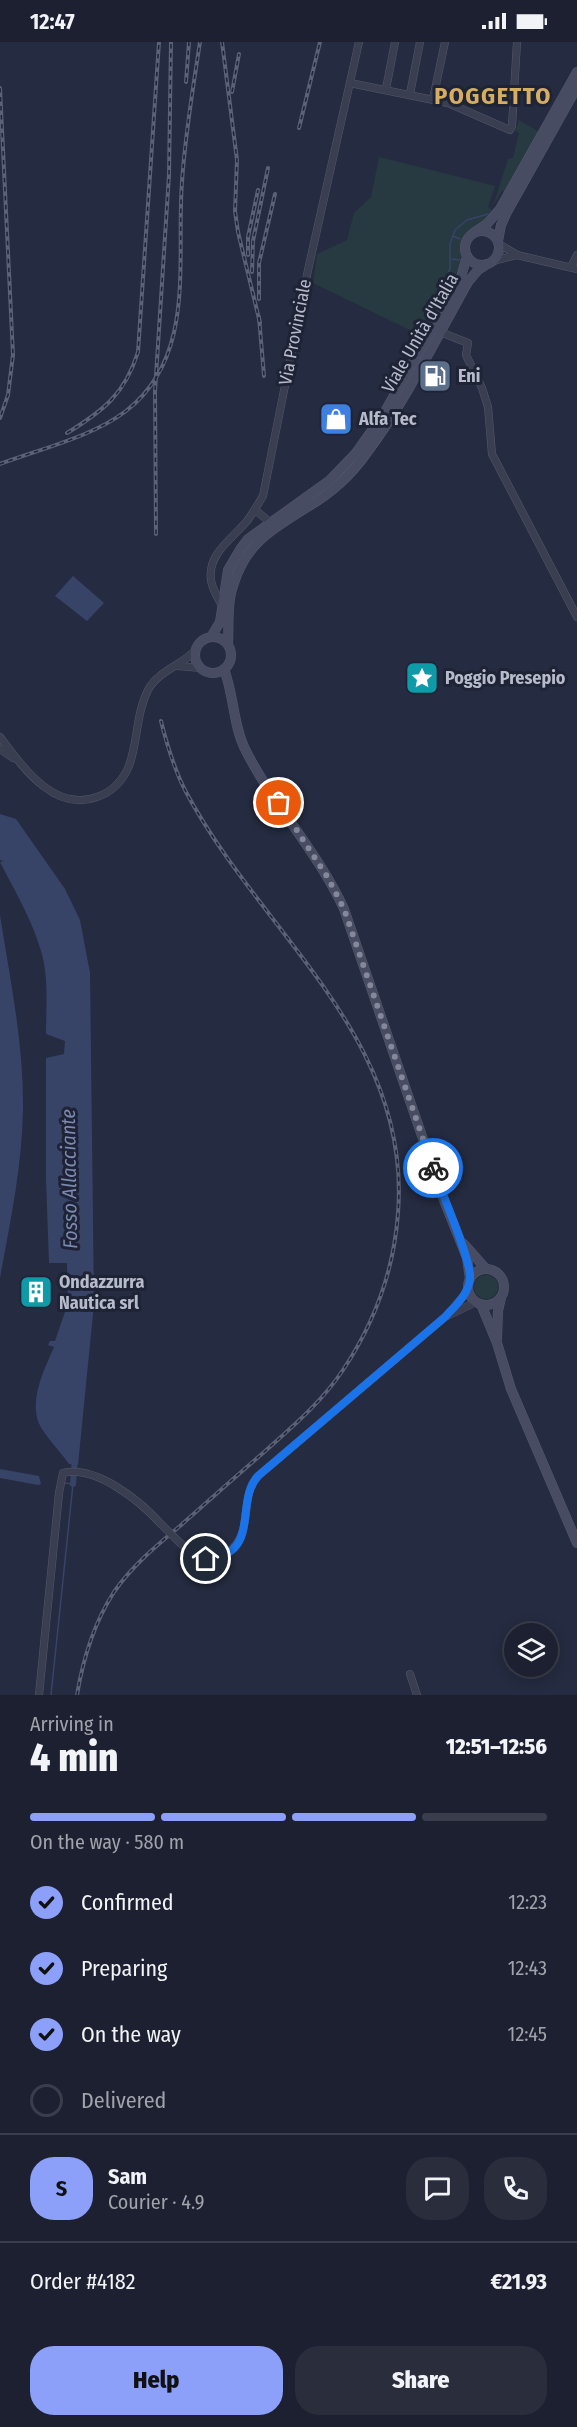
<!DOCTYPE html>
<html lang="en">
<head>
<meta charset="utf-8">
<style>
	:root { --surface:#1c2030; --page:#292d3c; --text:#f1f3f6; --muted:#a0a3ab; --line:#3a3e4c; --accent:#8ca0fa }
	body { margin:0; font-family:"Fira Sans Condensed",sans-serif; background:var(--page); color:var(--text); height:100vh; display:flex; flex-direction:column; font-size:22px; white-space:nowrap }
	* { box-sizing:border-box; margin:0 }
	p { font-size:20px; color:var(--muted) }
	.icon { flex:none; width:33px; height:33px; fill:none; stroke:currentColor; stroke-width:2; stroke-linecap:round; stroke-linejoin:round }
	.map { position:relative; height:1653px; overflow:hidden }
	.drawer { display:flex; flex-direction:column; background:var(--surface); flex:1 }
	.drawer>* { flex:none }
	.fabs { position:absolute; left:504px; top:1581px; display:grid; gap:12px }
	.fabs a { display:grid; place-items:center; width:54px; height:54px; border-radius:50%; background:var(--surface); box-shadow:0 3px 15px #0003,0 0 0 2px var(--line); font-size:30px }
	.pin { position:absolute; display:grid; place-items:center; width:51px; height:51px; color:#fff; margin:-26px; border:3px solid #fff; border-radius:50%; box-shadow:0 2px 6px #0007 }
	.courier { position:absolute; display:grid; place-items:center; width:60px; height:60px; margin:-30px; border:4px solid #1a73e8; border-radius:50%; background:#fff; color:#222; box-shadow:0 2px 8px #0007 }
	.overview em { font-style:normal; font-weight:800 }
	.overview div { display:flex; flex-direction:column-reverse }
	.overview { display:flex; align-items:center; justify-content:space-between; height:102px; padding:0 30px }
	h1 { font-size:39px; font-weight:800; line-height:45px }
	.bar { display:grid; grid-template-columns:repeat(4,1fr); gap:9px 6px; align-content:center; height:72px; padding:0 30px }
	.bar i { height:8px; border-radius:4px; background:var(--line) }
	.bar .current { background:var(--accent) }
	.bar p { grid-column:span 4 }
	.line { display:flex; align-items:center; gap:15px; padding:0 30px; border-top:2px solid var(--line) }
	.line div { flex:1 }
	.round { display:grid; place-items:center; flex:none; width:63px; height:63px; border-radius:24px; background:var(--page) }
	ol { padding:0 30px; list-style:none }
	li { display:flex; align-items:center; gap:18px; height:66px }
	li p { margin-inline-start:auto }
	li .icon { padding:6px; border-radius:50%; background:var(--accent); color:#111; stroke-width:4 }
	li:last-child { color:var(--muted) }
	li i { width:33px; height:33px; border:3px solid var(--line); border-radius:50% }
	.primary-button { display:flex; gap:12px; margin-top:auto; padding:12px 30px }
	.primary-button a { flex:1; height:69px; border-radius:24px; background:var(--accent); color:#111; font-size:24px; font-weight:800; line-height:69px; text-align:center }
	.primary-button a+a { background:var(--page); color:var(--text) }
	.status { display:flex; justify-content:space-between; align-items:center; height:42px; padding:0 30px; background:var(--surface); direction:ltr }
	.status svg { height:16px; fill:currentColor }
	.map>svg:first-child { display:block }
	.green { fill:#273941 }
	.water { fill:#384368 }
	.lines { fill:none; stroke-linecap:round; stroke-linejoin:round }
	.stream { stroke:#384368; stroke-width:1.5 }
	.canal { stroke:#384368; stroke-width:6 }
	.street-casing { stroke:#54596b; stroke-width:8 }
	.secondary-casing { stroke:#54596b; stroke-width:10 }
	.street { stroke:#393e50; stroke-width:7 }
	.secondary { stroke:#474c63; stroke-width:9 }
	.rail-casing { stroke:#5b6177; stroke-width:4 }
	.rail { stroke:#1e2335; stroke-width:1.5; stroke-dasharray:4.5; stroke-linecap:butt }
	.street-bridge-casing { stroke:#54596b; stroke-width:8; stroke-linecap:butt }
	.street-bridge { stroke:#393e50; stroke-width:7 }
	.done { stroke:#83889a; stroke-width:6; stroke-dasharray:0 10.8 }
	.route { stroke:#1a73e8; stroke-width:8 }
	.labels { text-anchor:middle; stroke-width:6; stroke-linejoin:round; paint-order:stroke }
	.street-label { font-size:18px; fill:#b6bacb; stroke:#1e2335 }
	.poi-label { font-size:18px; font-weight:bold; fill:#b6bacb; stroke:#1e2335; text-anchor:start }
	.water-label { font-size:20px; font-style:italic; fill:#7c89b2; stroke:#1e2335 }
	.district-label { font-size:24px; font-weight:bold; letter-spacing:1.5px; fill:#d7ad64; stroke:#1e2335 }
</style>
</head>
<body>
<div class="status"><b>12:47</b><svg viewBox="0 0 49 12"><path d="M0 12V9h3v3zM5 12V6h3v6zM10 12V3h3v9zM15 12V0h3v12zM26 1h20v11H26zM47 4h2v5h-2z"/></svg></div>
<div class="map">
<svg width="577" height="1653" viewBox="0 0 577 1653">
	<rect width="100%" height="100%" fill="#252b40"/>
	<g class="green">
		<polygon points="519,78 539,90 504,150 502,149 493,164 508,117 513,116 519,91 515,89"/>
		<polygon points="379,115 495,144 488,165 492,168 482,183 469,191 465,198 458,228 422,294 313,241 317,212 347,198 354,171 371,155"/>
		<circle cx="486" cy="1245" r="12"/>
	</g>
	<g class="water">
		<polygon points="73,534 104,561 87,579 55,554"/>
		<path d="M0 772 16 777 65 847 80 878 90 931 94 1262 78 1423 69 1422C61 1410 42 1391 38 1379 30 1355 45 1326 54 1305L48 1303 50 1299H55L68 1261 67 1221H49L46 1137V1016L64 1012 65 999 46 992C46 965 49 935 41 909 32 878 15 849 0 820L4 819 0 818Z"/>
		<path d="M0 873C10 937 24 1003 23 1068 22 1125 10 1181 0 1236Z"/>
		<polygon points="0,1427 39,1434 41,1442 38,1443 0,1436"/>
	</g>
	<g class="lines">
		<g class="stream">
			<polyline points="453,194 460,197"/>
			<polyline points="452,217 460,218"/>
			<polyline points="442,247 450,226 450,202 455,188 467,178 488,172"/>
			<polyline points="51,1653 73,1442 65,1441"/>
		</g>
		<polyline class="canal" points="73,1442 75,1416"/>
		<g class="street-casing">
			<g id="street">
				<polyline points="350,41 448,61 510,88 512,84 517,0"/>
				<polyline points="386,47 395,0"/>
				<polyline points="410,52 420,0"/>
				<polyline points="433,57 445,0"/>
				<polyline points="499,202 517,213 577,227"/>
				<polyline points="493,219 517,213"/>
				<polyline points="571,225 577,213"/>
				<polyline points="440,290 468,301 466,313 482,346 488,365 492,412 577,575"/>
				<polyline points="255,468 271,481"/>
				<path d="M222 564C218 556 212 547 211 538 207 512 233 496 247 479 253 471 258 462 263 454L308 228 359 0"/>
				<polyline points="178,624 201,626"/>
				<path d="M0 695C22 724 54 771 97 755 112 750 123 738 129 724 138 699 136 672 148 648 158 629 182 623 196 608"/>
				<polyline points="0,707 13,716"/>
				<polyline points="449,1271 465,1252 468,1244"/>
				<path d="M180 1501 201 1517C211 1518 220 1516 228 1510 255 1491 238 1456 258 1434L445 1275 476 1260"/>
				<polyline points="410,1632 417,1653"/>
				<path d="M39 1653 59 1451 63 1431C96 1423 140 1459 160 1481"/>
			</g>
		</g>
		<g class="secondary-casing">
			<g id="secondary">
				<circle cx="482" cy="206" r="17"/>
				<polyline points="475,190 487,182 500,167 577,30"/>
				<polyline points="498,199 501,183 507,170 577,45"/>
				<polyline points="211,595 220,580 228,528 241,506 248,497 330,438 356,411 383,373 461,235 467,214"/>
				<circle cx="213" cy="613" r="18"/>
				<path d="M228 603C229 583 227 562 233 544 246 500 273 487 309 464 331 451 351 433 366 412 405 360 436 297 468 240L478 228 487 222"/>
				<path d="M224 627C234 653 233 683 245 707 273 763 318 810 344 867L445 1161 467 1216 470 1237"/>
				<polyline points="464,1202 486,1227"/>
				<circle cx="486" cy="1245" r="18"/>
				<polyline points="481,1262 497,1301 511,1347 577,1501"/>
				<polyline points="497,1296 498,1269 501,1256"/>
			</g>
		</g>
		<use href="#street" class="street"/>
		<use href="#secondary" class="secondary"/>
		<g class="rail-casing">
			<g id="rail">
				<polyline points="222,0 237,118 235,169 238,190 260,281"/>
				<polyline points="186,40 189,0"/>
				<polyline points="0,46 13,313 8,353 0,376"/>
				<polyline points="232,50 239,12"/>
				<polyline points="299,86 320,0"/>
				<polyline points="248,213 248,195 258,148"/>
				<polyline points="252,230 253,199 268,126"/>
				<polyline points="259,257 259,221 275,152"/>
				<polyline points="259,275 264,334"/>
				<path d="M67 391C103 369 125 352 138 310L159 0"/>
				<path d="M0 422C40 407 92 395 126 369 197 314 176 219 182 140 185 93 193 46 200 0"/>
				<polyline points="156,492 155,349 169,133 171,0"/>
				<path d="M77 1653C83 1617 94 1581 114 1550 132 1524 156 1504 180 1484 207 1460 235 1435 263 1411 292 1385 321 1361 343 1328 375 1280 394 1228 398 1171 412 995 261 891 186 750 174 727 167 703 161 679"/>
			</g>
		</g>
		<use href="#rail" class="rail"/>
		<g class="street-bridge-casing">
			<polyline id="street-bridge" points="160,1481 180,1501"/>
		</g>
		<use href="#street-bridge" class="street-bridge"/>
	</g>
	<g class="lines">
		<polyline class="done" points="279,761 328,836 344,867 433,1126"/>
		<path class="route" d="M206 1517C262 1513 234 1460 258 1434L445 1275C455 1264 469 1252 470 1236 472 1219 440 1147 433 1126"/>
	</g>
	<defs>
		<g id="fuel-square" transform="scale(1.725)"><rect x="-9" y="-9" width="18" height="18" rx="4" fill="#5c6f8a" stroke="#1e2335"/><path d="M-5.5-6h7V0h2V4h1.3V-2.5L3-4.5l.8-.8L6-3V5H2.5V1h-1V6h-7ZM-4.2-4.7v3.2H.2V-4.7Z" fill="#fff"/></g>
		<g id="shop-square" transform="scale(1.725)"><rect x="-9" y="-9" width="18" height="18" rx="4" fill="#3f7fe0" stroke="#1e2335"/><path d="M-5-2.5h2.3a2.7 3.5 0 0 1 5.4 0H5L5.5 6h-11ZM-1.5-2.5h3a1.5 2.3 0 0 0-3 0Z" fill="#fff"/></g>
		<g id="sight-square" transform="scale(1.725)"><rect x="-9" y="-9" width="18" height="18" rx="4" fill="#0f9aa8" stroke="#1e2335"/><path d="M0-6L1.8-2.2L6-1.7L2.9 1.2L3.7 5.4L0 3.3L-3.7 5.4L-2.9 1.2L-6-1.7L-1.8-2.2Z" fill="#fff"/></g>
		<g id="building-square" transform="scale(1.725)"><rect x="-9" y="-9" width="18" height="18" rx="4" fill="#0f9aa8" stroke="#1e2335"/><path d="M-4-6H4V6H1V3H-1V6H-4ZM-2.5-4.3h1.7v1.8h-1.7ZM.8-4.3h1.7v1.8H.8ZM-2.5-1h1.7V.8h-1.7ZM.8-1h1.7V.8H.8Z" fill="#fff"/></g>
	</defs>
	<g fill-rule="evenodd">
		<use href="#fuel-square" x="435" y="334"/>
		<use href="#shop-square" x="336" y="377"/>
		<use href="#sight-square" x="422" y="636"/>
		<use href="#building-square" x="36" y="1250"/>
	</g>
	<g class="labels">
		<g class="street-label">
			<text transform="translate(295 290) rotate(-79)" y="6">Via Provinciale</text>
			<text transform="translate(420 291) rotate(-60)" y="6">Viale Unità d'Italia</text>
		</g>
		<g class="poi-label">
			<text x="458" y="340">Eni</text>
			<text x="359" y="383">Alfa Tec</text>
			<text x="445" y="642">Poggio Presepio</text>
			<text x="59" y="1246">Ondazzurra<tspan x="59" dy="21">Nautica srl</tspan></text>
		</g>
		<g class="water-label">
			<text transform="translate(69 1137) rotate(-91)" y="7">Fosso Allacciante</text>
		</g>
		<g class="district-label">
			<text x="493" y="62">POGGETTO</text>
		</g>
	</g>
</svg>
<div class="fabs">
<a><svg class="icon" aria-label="layers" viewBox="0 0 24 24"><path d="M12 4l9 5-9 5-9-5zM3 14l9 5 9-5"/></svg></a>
</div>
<div class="pin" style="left:279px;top:761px;background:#ea580c"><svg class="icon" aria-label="bag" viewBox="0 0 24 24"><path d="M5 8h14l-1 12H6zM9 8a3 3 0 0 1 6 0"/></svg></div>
<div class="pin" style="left:206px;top:1517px;background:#1f2937"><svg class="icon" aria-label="home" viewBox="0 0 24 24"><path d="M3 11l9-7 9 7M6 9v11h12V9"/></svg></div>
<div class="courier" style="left:433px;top:1126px"><svg class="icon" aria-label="bike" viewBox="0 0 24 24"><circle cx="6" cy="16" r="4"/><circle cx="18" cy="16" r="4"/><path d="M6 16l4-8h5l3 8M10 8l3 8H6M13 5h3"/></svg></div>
</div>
<section class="drawer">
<div class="overview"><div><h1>4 min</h1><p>Arriving in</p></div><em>12:51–12:56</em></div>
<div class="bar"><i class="current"></i><i class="current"></i><i class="current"></i><i></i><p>On the way · 580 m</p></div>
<ol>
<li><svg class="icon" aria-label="check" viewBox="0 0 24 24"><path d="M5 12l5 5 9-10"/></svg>Confirmed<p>12:23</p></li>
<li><svg class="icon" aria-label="check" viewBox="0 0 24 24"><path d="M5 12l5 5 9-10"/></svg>Preparing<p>12:43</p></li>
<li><svg class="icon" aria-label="check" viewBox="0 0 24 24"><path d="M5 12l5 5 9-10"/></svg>On the way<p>12:45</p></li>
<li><i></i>Delivered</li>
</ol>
<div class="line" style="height:108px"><b class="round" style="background:var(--accent);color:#111">S</b><div><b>Sam</b><p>Courier · 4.9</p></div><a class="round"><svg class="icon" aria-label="chat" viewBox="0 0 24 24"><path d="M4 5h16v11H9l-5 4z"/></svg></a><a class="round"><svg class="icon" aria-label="phone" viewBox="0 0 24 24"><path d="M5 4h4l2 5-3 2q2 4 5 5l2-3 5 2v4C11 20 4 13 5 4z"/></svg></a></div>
<div class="line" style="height:78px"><div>Order #4182</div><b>€21.93</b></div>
<div class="primary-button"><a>Help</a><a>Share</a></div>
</section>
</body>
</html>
